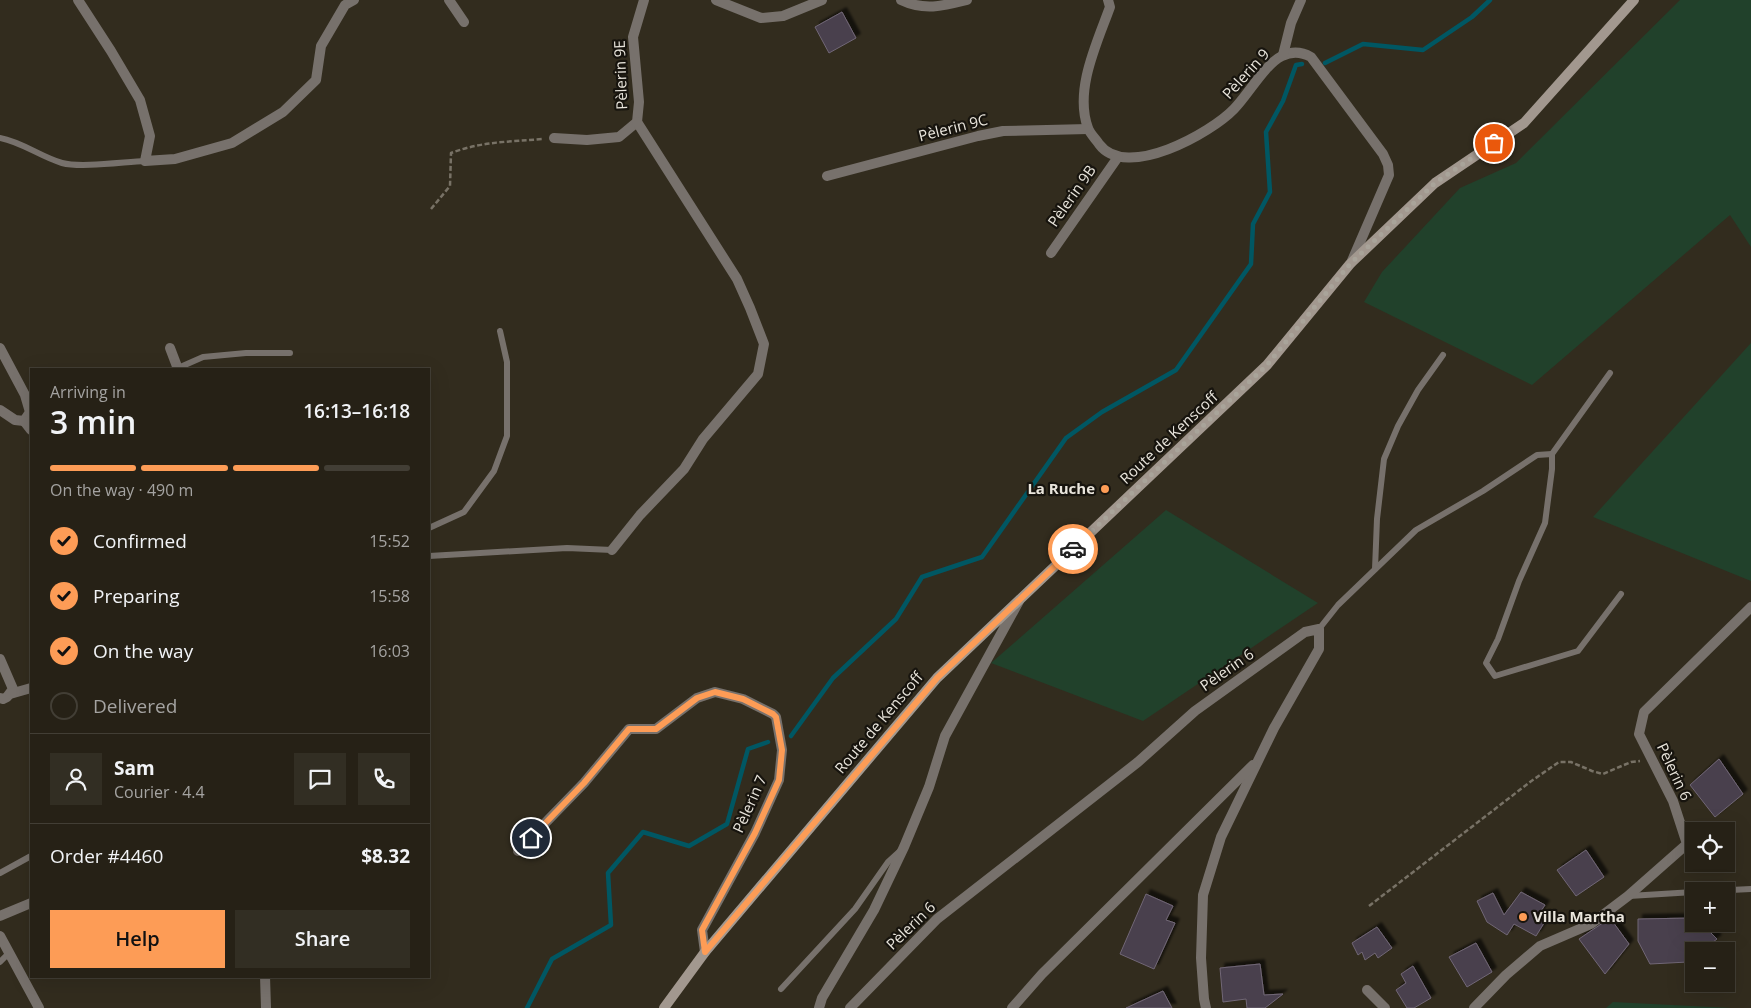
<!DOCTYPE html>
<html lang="en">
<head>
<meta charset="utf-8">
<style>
	:root { --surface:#262116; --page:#322e23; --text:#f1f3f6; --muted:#a4a3a1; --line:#423e35; --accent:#fd9c56 }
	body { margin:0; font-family:"Open Sans",sans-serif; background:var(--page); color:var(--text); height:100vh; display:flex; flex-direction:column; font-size:19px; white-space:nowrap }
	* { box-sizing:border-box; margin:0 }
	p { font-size:16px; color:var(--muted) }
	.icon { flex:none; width:28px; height:28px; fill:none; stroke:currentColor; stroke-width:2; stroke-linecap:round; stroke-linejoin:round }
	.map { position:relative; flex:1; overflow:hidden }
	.side { position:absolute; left:30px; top:368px; width:400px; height:610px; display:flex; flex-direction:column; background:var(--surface); border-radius:0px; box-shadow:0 5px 20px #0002,0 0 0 1px var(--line) }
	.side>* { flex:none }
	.tools { position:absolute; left:1685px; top:822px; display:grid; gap:10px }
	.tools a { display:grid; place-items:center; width:50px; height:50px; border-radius:0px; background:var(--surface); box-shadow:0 5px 20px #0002,0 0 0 1px var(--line); font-size:25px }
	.pin { position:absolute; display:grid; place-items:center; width:42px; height:42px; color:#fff; margin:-21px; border:2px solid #fff; border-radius:50%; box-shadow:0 1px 5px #0007 }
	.courier { position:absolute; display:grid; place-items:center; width:50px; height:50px; margin:-25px; border:4px solid #fd9c56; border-radius:50%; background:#fff; color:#222; box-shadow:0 1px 6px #0007 }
	.headline em { font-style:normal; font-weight:600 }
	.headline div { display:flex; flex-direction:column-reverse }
	.headline { display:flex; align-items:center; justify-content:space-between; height:85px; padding:0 20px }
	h1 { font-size:32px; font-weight:600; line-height:38px }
	.bar { display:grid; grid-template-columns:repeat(4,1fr); gap:8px 5px; align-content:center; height:60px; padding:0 20px }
	.bar i { height:6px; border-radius:4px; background:var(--line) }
	.bar .selected { background:var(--accent) }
	.bar p { grid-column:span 4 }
	.line { display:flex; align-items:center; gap:12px; padding:0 20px; border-top:1px solid var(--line) }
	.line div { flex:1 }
	.round { display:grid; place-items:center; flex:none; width:52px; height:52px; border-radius:0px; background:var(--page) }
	ol { padding:0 20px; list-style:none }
	li { display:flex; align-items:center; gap:15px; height:55px }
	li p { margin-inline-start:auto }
	li .icon { padding:5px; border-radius:50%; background:var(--accent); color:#111; stroke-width:4 }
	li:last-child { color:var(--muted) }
	li i { width:28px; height:28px; border:2px solid var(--line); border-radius:50% }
	.cta { display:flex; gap:10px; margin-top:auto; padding:10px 20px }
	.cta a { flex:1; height:58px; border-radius:0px; background:var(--accent); color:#111; font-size:20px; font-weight:600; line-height:58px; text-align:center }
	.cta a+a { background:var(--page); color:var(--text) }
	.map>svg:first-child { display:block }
	.green { fill:#21412b }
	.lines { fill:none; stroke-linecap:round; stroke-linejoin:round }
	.stream { stroke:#005763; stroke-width:4.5 }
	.building { fill:#483f4d; stroke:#716776; filter:url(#shadow) }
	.path { stroke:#787266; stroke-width:2.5; stroke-dasharray:5 2.5; stroke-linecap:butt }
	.service { stroke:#77716c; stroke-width:6 }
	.minor { stroke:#77716c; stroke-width:10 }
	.secondary { stroke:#a2988f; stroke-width:10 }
	.done { stroke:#a9a49a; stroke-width:5; stroke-dasharray:0 9 }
	.route { stroke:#fd9c56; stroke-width:6 }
	.poi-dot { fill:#fd9c56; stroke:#17140e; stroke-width:2 }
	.labels { text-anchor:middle; stroke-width:4.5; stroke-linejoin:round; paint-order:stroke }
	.street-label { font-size:15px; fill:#e9e5dc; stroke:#17140e }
	.poi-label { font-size:15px; font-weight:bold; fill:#e9e5dc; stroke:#17140e; text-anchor:end }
</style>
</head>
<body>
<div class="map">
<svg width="1751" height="1008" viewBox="0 0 1751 1008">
	<defs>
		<filter id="shadow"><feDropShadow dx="4.5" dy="-4.5" stdDeviation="1" flood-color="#0009"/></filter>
	</defs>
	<rect width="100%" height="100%" fill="#322c1e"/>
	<g class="green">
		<polygon points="1680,0 1751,0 1751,247 1730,215 1532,385 1364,302 1382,272 1460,188 1516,163"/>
		<polygon points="1751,343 1751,581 1593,517"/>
		<polygon points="1166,510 1318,603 1143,721 991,663"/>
		<polygon points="1613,1002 1731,1008 1606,1008"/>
	</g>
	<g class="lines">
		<g class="stream">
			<polyline points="1325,63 1363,44 1423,50 1472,17 1490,0"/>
			<polyline points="791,736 833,678 896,619 922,577 982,557 1066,438 1102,412 1176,370 1251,264 1253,224 1270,192 1266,132 1283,101 1296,65 1302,64"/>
			<polyline points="527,1008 552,959 611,925 608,873 643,832 689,846 727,824 748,749 768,742"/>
		</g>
	</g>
	<g class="building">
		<polygon points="842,12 856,38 829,53 815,27"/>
		<polygon points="1719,759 1743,794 1715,817 1690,785"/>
		<polygon points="1586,850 1604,877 1576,896 1557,870"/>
		<polygon points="1521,892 1545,905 1539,914 1546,920 1536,936 1514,924 1507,935 1487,922 1477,901 1493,893 1504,915"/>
		<polygon points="1146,894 1173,906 1166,920 1175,923 1154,969 1120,954"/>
		<polygon points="1610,918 1629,944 1605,974 1579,939"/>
		<polygon points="1694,918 1694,924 1702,924 1717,939 1701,951 1694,951 1694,957 1688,962 1650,964 1638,941 1638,919"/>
		<polygon points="1377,927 1392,948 1378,958 1375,953 1365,960 1362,952 1358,955 1352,943"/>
		<polygon points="1476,943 1492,972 1467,987 1449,957"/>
		<polygon points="1260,964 1264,995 1283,994 1265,1008 1247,1008 1246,999 1223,1002 1220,968"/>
		<polygon points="1413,966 1431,998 1414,1008 1407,1008 1396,990 1406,983 1401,974"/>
		<polygon points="1163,991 1172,1008 1126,1008"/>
	</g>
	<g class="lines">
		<g class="path">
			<path d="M431 209 450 186 451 153C483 141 510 142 543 139"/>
			<polyline points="1369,906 1530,782 1559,762 1571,762 1592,771 1603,774 1631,762 1640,761"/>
		</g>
		<g class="service">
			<path d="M0 138C22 142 41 157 62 163 81 168 123 162 145 161"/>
			<polyline points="178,368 203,357 246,353 290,353"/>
			<polyline points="1552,454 1610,373"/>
			<polyline points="429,528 464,512 494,471 507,436 507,362 500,331"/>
			<polyline points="429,556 567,548 612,550"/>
			<polyline points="1375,569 1377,519 1384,459 1398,426 1418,390 1443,355"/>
			<polyline points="1319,629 1338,605 1416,530 1483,491 1537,455 1552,454 1552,469 1545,523 1519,581 1498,639 1486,663 1495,676 1578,651 1621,594"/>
			<polyline points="0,873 31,856"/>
			<polyline points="1710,891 1751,889"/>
			<polyline points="1629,896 1694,892"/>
			<polyline points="0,962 10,952"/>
			<polyline points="781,989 855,909 888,862 899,852"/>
		</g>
		<g class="minor">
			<polyline points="78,0 111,51 140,100 150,136 145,161 175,159 232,143 283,112 316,80 321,46 345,5 354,0"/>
			<polyline points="449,0 464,22"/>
			<polyline points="716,0 761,18 783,16 822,0"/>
			<path d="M901 0C924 11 943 6 967 0"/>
			<path d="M1108 0 1110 7C1097 43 1074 90 1088 128 1090 134 1096 139 1099 144 1126 181 1211 133 1234 109 1248 95 1265 64 1282 56 1292 51 1302 52 1311 57L1383 154 1388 165 1389 175 1351 263"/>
			<polyline points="1283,55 1291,23 1301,0"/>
			<polyline points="554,138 587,140 619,137 637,122 639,102 633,37 644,0"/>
			<polyline points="827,176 978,136 1003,131 1088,129"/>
			<polyline points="1051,253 1118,157"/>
			<polyline points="0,348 25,395 30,412 24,421"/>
			<polyline points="170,348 178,369"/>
			<polyline points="0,410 15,420 24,421"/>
			<polyline points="24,421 31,430"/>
			<polyline points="612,550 640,515 684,469 703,439 758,374 764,344 750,308 737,279 637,122"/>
			<polyline points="0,659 13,689 7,697 3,699 0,698"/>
			<polyline points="10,694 31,688"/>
			<polyline points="518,851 584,783 629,729 656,729 697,698 715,692 743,699 773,714 776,717 782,750 779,780 755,833 702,930 705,952"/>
			<polyline points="0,916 31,903"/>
			<polyline points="0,936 39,1008"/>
			<polyline points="265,976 266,1008"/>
			<polyline points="1367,990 1385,1008"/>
			<polyline points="819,1008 822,998 874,910 904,847 929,787 945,736 1019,601"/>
			<polyline points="850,1008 937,919 1138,762 1195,711 1305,632 1319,629 1319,649 1274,728 1221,837 1203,895 1201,958 1204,999 1206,1008"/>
			<polyline points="1012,1008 1042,974 1253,765"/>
			<polyline points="1474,1008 1506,975 1540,946 1591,924 1628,896 1687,844 1673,801 1639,734 1644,712 1751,607"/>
		</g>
		<polyline class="secondary" points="664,1008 705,952 937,678 1267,365 1350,264 1435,183 1524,123 1634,0"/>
	</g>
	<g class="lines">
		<polyline class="done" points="1073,549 1267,365 1350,264 1435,183 1494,143"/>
		<polyline class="route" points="531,838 584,783 629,729 656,729 697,698 715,692 743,699 773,714 776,717 782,750 779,780 755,833 702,930 705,952 937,678 1073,549"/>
	</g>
	<g class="poi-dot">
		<circle cx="1105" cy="489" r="5"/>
		<circle cx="1523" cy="917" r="5"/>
	</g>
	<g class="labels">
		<g class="street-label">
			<text transform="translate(1246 74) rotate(-48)" y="5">Pèlerin 9</text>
			<text transform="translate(621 75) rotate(-92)" y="5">Pèlerin 9E</text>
			<text transform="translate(953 128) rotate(-14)" y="5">Pèlerin 9C</text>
			<text transform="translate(1072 196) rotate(-55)" y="5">Pèlerin 9B</text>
			<text transform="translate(1169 438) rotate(-43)" y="5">Route de Kenscoff</text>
			<text transform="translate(1227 670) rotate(-35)" y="5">Pèlerin 6</text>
			<text transform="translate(879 723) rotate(-50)" y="5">Route de Kenscoff</text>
			<text transform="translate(1674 772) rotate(65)" y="5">Pèlerin 6</text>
			<text transform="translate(750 804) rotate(-66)" y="5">Pèlerin 7</text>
			<text transform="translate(911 926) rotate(-44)" y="5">Pèlerin 6</text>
		</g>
		<g class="poi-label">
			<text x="1095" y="494">La Ruche</text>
			<text x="1533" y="922" text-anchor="start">Villa Martha</text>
		</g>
	</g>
</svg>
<div class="tools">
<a><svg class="icon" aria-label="locate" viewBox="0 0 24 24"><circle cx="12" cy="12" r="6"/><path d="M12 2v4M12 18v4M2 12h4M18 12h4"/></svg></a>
<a>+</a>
<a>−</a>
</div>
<div class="pin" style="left:1494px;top:143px;background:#ea580c"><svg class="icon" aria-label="bag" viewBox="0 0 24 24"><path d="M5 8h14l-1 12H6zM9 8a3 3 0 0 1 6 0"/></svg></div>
<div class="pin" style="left:531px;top:838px;background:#1f2937"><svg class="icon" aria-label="home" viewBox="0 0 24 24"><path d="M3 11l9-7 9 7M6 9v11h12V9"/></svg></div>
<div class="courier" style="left:1073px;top:549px"><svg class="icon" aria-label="car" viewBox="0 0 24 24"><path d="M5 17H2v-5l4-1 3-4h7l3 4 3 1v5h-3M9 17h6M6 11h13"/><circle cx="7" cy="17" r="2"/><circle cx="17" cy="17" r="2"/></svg></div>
<section class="side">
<div class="headline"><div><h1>3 min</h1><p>Arriving in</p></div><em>16:13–16:18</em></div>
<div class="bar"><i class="selected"></i><i class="selected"></i><i class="selected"></i><i></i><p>On the way · 490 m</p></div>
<ol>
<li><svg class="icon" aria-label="check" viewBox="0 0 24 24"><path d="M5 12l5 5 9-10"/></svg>Confirmed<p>15:52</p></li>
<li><svg class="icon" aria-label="check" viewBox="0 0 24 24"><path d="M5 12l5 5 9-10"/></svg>Preparing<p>15:58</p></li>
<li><svg class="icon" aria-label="check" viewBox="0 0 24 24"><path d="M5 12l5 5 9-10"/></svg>On the way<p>16:03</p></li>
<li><i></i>Delivered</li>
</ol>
<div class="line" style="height:90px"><a class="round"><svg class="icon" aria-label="person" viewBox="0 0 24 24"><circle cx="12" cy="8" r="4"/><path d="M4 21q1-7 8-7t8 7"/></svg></a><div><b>Sam</b><p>Courier · 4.4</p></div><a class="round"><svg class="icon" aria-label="chat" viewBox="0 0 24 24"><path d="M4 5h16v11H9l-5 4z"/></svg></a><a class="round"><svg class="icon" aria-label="phone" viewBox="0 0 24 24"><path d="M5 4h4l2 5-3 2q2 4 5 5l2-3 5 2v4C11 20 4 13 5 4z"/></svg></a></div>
<div class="line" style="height:65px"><div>Order #4460</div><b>$8.32</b></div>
<div class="cta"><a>Help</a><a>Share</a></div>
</section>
</div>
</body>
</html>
